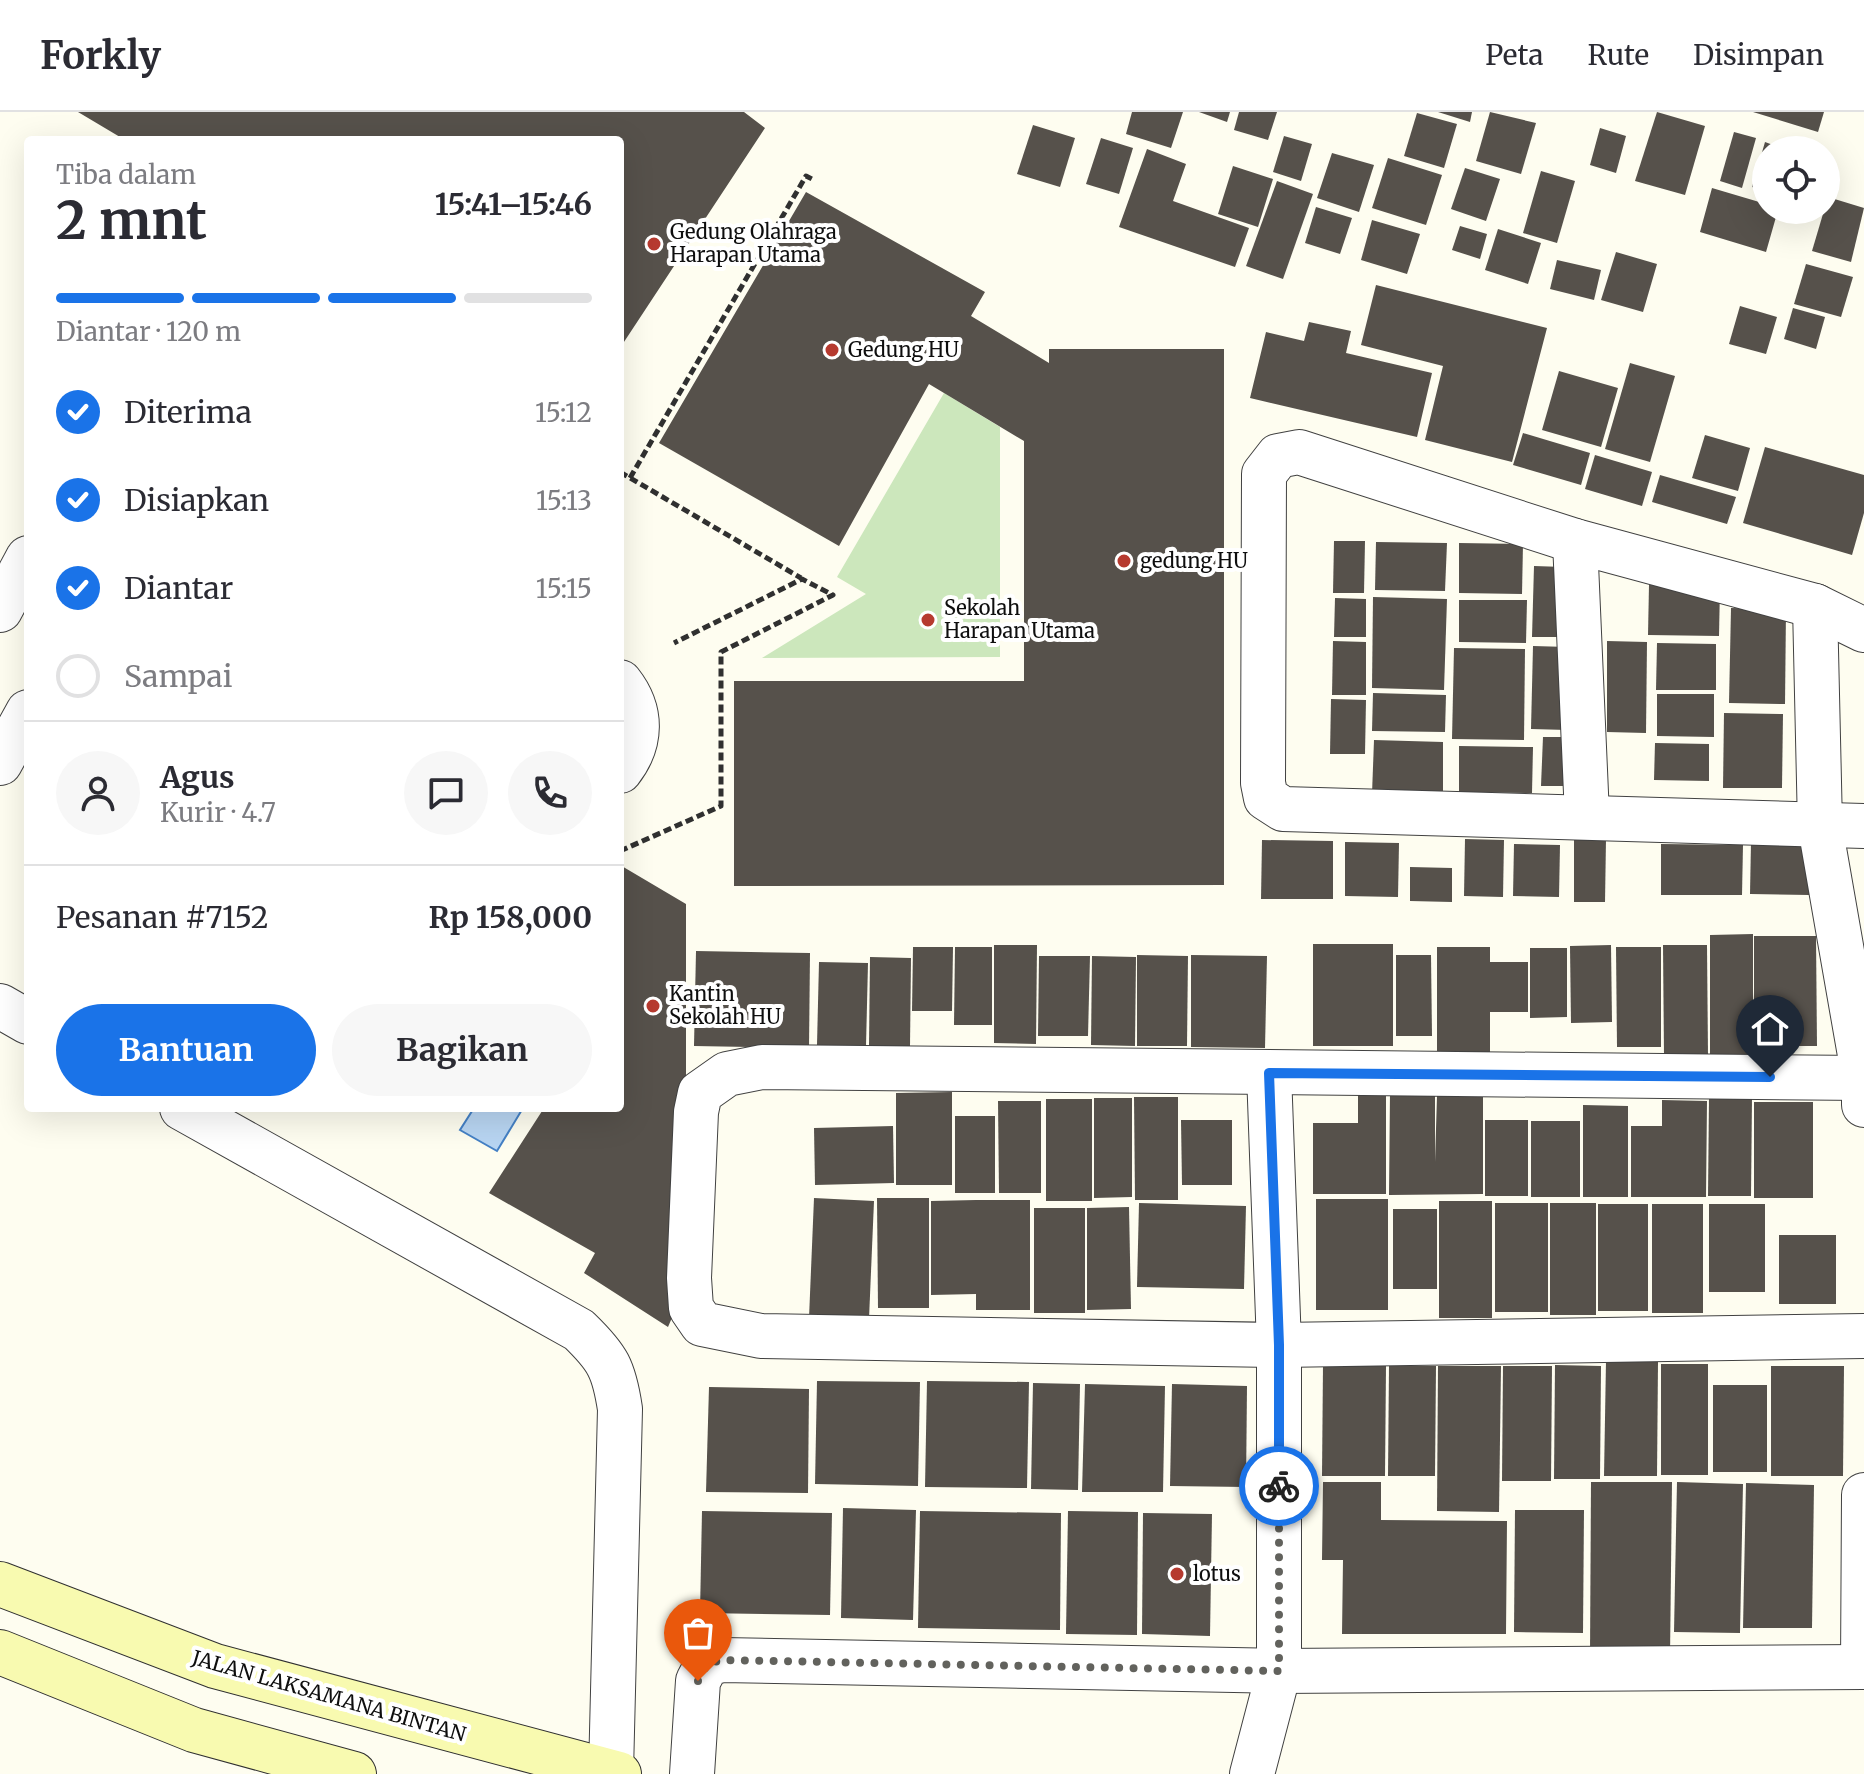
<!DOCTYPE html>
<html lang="id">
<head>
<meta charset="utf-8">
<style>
	:root { --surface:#fff; --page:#f7f7f7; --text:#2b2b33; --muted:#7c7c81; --line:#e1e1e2; --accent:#1a73e8 }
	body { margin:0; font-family:Merriweather,serif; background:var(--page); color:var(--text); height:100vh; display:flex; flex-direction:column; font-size:30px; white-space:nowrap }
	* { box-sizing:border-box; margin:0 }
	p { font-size:26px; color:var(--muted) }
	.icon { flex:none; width:44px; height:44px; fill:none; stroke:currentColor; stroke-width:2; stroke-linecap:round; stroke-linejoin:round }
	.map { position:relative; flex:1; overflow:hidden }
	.details { position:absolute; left:24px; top:24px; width:600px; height:976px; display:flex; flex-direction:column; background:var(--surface); border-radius:8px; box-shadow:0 8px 32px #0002 }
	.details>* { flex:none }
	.buttons { position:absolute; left:1752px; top:24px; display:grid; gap:16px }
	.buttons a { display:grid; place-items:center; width:88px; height:88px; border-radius:50%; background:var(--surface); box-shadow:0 8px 32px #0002; font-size:40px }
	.pin { position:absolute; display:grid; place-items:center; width:68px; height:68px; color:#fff; margin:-82px -34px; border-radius:50% 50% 50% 0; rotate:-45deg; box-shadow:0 0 8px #0007 }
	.pin .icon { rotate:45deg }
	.courier { position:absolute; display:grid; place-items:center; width:80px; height:80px; margin:-40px; border:6px solid #1a73e8; border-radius:50%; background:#fff; color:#222; box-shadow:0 2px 10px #0007 }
	.headline em { font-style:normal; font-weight:700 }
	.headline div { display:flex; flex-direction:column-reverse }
	.headline { display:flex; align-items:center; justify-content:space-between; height:136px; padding:0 32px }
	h1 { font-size:52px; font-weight:700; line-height:60px }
	.bar { display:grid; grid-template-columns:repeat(4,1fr); gap:12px 8px; align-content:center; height:96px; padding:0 32px }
	.bar i { height:10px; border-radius:6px; background:var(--line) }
	.bar .active { background:var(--accent) }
	.bar p { grid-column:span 4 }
	.line { display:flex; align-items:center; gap:20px; padding:0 32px; border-top:2px solid var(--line) }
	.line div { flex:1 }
	.round { display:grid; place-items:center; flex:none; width:84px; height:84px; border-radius:42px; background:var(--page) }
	ol { padding:0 32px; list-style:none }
	li { display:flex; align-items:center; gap:24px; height:88px }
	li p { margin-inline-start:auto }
	li .icon { padding:8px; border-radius:50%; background:var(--accent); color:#fff; stroke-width:4 }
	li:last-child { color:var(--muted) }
	li i { width:44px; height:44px; border:4px solid var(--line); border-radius:50% }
	.button { display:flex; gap:16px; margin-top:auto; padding:16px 32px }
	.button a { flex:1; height:92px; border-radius:48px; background:var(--accent); color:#fff; font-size:32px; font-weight:700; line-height:92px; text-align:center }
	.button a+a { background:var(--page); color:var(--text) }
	header { display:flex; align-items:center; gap:48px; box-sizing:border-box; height:112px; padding:0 40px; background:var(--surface); border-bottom:2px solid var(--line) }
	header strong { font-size:38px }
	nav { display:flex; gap:44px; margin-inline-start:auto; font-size:28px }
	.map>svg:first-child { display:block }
	.green { fill:#cce7bc }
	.water { fill:#b8d5f2; stroke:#4480c5; stroke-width:2 }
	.building { fill:#56514b }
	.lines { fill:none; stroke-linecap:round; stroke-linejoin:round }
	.minor-casing { stroke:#414141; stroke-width:46 }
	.secondary-casing { stroke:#303030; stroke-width:46 }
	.path { stroke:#303030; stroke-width:5; stroke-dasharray:8 4; stroke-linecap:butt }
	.minor { stroke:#fff; stroke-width:44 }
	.secondary { stroke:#f8fab0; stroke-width:44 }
	.done { stroke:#62625d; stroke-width:8; stroke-dasharray:0 14.4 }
	.route { stroke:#1a73e8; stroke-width:10 }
	.poi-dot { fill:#b63a2f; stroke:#fff; stroke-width:3 }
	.labels { text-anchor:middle; stroke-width:8; stroke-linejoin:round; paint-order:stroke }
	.poi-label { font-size:20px; fill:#0e0e0e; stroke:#fff; text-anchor:start }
	.street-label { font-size:20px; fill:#0e0e0e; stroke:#fff }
</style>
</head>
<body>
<header>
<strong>Forkly</strong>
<nav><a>Peta</a><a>Rute</a><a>Disimpan</a></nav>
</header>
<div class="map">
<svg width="1864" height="1662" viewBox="0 0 1864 1662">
	<rect width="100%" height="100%" fill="#fefdf0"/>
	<polygon class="green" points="944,281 1000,315 1000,545 762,546 866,482 837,465"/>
	<polygon class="water" points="474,996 523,996 497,1039 460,1018"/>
	<g class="building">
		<polygon points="78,0 744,0 765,16 620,236 620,28 125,28"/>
		<polygon points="1132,0 1183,0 1171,36 1126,22"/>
		<polygon points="1199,0 1230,0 1227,10"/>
		<polygon points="1239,0 1277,0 1268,28 1234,18"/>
		<polygon points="1438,0 1472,0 1470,10"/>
		<polygon points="1490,0 1536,11 1521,62 1476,49"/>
		<polygon points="1657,0 1705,14 1685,83 1635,69"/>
		<polygon points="1753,0 1824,0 1818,20"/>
		<polygon points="1417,1 1457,12 1444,56 1404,44"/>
		<polygon points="1033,13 1075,26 1060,75 1017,62"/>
		<polygon points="1600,16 1626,24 1616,61 1590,53"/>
		<polygon points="1734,20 1756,26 1742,76 1720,69"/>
		<polygon points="1284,24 1312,32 1301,69 1273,60"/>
		<polygon points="1101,26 1133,36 1119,82 1086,72"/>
		<polygon points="1765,30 1784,37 1766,38 1766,79 1752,75"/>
		<polygon points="1147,37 1186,52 1173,89 1249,116 1235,155 1119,115"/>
		<polygon points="1332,41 1374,53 1359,100 1317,86"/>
		<polygon points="1388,46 1442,63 1426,113 1372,96"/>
		<polygon points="1233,54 1273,67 1258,115 1218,102"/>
		<polygon points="1465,56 1500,67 1486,109 1451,97"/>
		<polygon points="1541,59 1575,69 1557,131 1523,121"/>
		<polygon points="1277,69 1313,82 1283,167 1246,154"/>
		<polygon points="1712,76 1766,92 1766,98 1778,98 1766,140 1700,120"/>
		<polygon points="806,80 985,180 971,204 1049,251 1049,237 1224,237 1224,773 734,774 734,569 1024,569 1024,329 929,272 839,434 659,331"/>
		<polygon points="1828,85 1864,96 1851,150 1812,139"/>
		<polygon points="1316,95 1352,106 1340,142 1305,131"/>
		<polygon points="1372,108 1420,122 1407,162 1361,148"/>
		<polygon points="1460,114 1487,122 1480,147 1452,138"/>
		<polygon points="1498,117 1541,131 1528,172 1485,158"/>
		<polygon points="1616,140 1657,152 1643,200 1601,188"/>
		<polygon points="1557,148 1601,158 1594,188 1550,177"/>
		<polygon points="1806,152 1853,165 1841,205 1794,192"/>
		<polygon points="1376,173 1547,216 1512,350 1425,328 1443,254 1361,233"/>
		<polygon points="1740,194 1777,205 1766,242 1729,232"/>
		<polygon points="1793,196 1825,205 1816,237 1784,227"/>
		<polygon points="1309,210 1351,219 1346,241 1432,261 1417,325 1250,286 1266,220 1304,229"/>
		<polygon points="1630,251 1675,264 1650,350 1605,337"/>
		<polygon points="1559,259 1618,276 1601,335 1542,318"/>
		<polygon points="1523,321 1590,341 1581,373 1513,353"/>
		<polygon points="1705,323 1750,336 1738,379 1692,366"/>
		<polygon points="1765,335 1864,363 1864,401 1852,443 1743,411"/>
		<polygon points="1595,343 1652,360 1642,394 1585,377"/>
		<polygon points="1660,363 1736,385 1727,412 1652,390"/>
		<polygon points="1334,429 1365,429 1364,481 1333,481"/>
		<polygon points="1376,430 1447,431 1445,479 1375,478"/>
		<polygon points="1459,431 1523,432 1522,482 1459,481"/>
		<polygon points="1534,454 1564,455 1563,525 1532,525"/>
		<polygon points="1649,473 1720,474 1719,524 1648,523"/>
		<polygon points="1373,485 1447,487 1444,578 1372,576"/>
		<polygon points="1335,486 1366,487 1366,525 1334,525"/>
		<polygon points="1459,488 1527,488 1526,531 1459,530"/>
		<polygon points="1731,496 1786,497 1785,592 1729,591"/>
		<polygon points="1333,529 1366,530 1366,583 1332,583"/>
		<polygon points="1607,529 1647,530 1646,621 1607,620"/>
		<polygon points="1657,531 1716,532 1716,578 1656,578"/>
		<polygon points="1533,534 1568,535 1567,618 1531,617"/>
		<polygon points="1454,536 1525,537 1524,628 1452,627"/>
		<polygon points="1373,581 1446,583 1445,620 1372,619"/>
		<polygon points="1657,582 1714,582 1714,625 1657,624"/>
		<polygon points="1331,587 1366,588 1365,642 1330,642"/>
		<polygon points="1724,601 1783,602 1782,676 1723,676"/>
		<polygon points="1543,625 1573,625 1572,674 1541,674"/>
		<polygon points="1374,628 1443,630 1443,683 1372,682"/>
		<polygon points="1655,631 1709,632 1709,669 1654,668"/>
		<polygon points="1459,634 1533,635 1532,681 1459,680"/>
		<polygon points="1574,726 1606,726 1605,790 1574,790"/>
		<polygon points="1465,727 1504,728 1503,785 1464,784"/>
		<polygon points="1262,728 1333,729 1333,787 1261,787"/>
		<polygon points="1345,730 1399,731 1398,785 1345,784"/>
		<polygon points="1751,730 1809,731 1809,783 1750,782"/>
		<polygon points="1514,732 1560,733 1559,785 1513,784"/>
		<polygon points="1661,732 1743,733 1742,783 1661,783"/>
		<polygon points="620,753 686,792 686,1207 674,1201 668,1215 584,1161 595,1141 489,1081 544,996 620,996"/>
		<polygon points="1410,755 1452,756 1452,790 1410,789"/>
		<polygon points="1753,822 1753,942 1710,942 1710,823"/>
		<polygon points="1754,824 1816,824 1817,934 1754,934"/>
		<rect x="1313" y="832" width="80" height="102"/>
		<polygon points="994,833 1037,833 1036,932 994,931"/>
		<polygon points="1611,833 1612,910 1571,911 1570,834"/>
		<polygon points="1663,833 1707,833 1708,943 1664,943"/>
		<polygon points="913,835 953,835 952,899 912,899"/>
		<polygon points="955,835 992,835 992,913 954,913"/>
		<polygon points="1437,835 1490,835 1490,850 1528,850 1528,900 1490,900 1490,941 1437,941"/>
		<polygon points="1616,835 1661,835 1661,935 1617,935"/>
		<polygon points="1530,836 1567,836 1567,905 1530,906"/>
		<polygon points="696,839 810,841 809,936 694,934"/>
		<polygon points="1137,843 1188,844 1187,934 1137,934"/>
		<polygon points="1191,843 1267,844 1265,936 1191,935"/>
		<polygon points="1396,843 1431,843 1432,924 1396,924"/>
		<polygon points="1039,844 1090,844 1088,924 1038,924"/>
		<polygon points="1092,844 1136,845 1135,934 1091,933"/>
		<polygon points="870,845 911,846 910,935 869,934"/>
		<polygon points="819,850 868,851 866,934 817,933"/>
		<polygon points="952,980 952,1073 896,1073 896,981"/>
		<polygon points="1358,980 1386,980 1386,1082 1313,1082 1313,1011 1358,1011"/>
		<polygon points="1390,980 1435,980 1435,1050 1437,984 1483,984 1483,1082 1389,1083"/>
		<polygon points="1134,985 1178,985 1178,1088 1135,1088"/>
		<polygon points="1709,985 1752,985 1751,1084 1708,1084"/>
		<polygon points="1094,986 1132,986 1132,1085 1094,1086"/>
		<rect x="1046" y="987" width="46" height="102"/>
		<polygon points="1662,988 1707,989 1706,1085 1631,1085 1631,1014 1662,1014"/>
		<polygon points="998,989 1041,989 1041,1081 999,1081"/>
		<rect x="1754" y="990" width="59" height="96"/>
		<polygon points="1583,993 1628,994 1628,1085 1583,1085"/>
		<rect x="955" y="1004" width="40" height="77"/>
		<polygon points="1181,1008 1232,1008 1232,1073 1182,1073"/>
		<rect x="1485" y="1008" width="43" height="76"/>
		<rect x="1531" y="1009" width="49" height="76"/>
		<polygon points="893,1014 894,1071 815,1073 814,1016"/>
		<polygon points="814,1086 874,1089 869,1207 809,1206"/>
		<polygon points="877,1086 929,1086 929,1196 878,1196"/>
		<rect x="1316" y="1087" width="72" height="111"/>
		<polygon points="976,1088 1030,1088 1030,1198 976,1198 976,1182 931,1183 931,1089"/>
		<rect x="1439" y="1089" width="53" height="117"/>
		<polygon points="1139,1091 1246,1094 1244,1177 1137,1175"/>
		<rect x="1495" y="1091" width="53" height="109"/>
		<rect x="1550" y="1091" width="46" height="112"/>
		<rect x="1598" y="1092" width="50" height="107"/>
		<rect x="1652" y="1092" width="51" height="109"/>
		<rect x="1709" y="1092" width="56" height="88"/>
		<polygon points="1129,1095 1131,1197 1087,1198 1087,1096"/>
		<rect x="1034" y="1096" width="51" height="105"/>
		<rect x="1393" y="1097" width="44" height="80"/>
		<rect x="1779" y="1123" width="57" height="69"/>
		<polygon points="1606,1249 1658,1250 1657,1364 1604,1364"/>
		<rect x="1661" y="1252" width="47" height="111"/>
		<polygon points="1323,1253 1386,1254 1385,1364 1322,1364"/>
		<polygon points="1555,1253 1601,1254 1600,1367 1554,1367"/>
		<polygon points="1389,1254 1436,1254 1435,1364 1388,1364"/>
		<polygon points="1438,1254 1501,1254 1499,1400 1437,1399"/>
		<polygon points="1503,1254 1552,1254 1551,1369 1502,1369"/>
		<polygon points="1771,1254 1844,1254 1843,1364 1771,1364"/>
		<polygon points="817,1269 920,1270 918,1374 815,1372"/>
		<polygon points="927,1269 1029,1270 1027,1376 925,1375"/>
		<polygon points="1033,1271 1080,1272 1078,1378 1031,1377"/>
		<polygon points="1085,1272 1165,1274 1163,1380 1082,1380"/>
		<polygon points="1172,1272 1247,1274 1246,1375 1170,1374"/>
		<rect x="1713" y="1273" width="54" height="87"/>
		<polygon points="709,1275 809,1277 808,1381 706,1380"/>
		<polygon points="1323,1370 1381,1370 1381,1408 1507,1409 1506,1522 1342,1522 1343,1448 1322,1448"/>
		<polygon points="1591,1370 1672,1370 1670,1546 1590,1545"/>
		<polygon points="1677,1370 1743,1372 1740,1521 1674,1520"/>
		<polygon points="1746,1371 1814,1373 1812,1516 1743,1516"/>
		<polygon points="843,1396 916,1398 913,1508 841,1506"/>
		<polygon points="1515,1398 1584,1398 1583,1521 1514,1520"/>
		<polygon points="702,1399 832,1401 830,1503 700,1501"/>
		<polygon points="920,1399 1061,1401 1060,1518 918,1516"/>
		<polygon points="1068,1399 1138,1400 1137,1523 1066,1522"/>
		<polygon points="1143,1401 1212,1402 1210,1524 1142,1522"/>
	</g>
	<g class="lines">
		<g class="minor-casing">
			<g id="minor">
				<polyline points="1575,429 1587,704"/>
				<polyline points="1815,494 1820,714 1864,966 1864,993"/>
				<polyline points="0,498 28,446"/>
				<polyline points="1864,518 1815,494 1575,429 1299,340 1278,344 1264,362 1263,671 1266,686 1283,697 1864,714"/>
				<path d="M620 570C643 599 642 631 620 659"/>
				<polyline points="0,651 28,600"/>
				<polyline points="0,894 28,910"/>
				<polyline points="1864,966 762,955 727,962 700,981 696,1000 689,1166 691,1196 702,1212 761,1224 1279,1233 1864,1224"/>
				<path d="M182 996 579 1218C608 1246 614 1257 620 1297L611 1660"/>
				<polyline points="1863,1555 1864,1383"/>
				<polyline points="692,1662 698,1569 707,1552 722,1548 1279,1559 1864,1555"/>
				<polyline points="1252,1662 1279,1559 1279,1233 1269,961"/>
			</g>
		</g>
		<g class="secondary-casing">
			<g id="secondary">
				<polyline points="0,1472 215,1554 619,1662"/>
				<polyline points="0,1540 194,1618 354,1662"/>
			</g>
		</g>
		<g class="path">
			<polyline points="620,360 801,466"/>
			<polyline points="630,366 806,64 814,68"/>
			<polyline points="620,739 721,694 721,540 833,483 802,467 674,531"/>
		</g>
		<use href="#minor" class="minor"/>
		<use href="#secondary" class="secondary"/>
	</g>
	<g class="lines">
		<polyline class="done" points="698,1569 707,1552 722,1548 1279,1559 1279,1374"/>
		<polyline class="route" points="1279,1374 1279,1233 1269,961 1770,965"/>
	</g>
	<g class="poi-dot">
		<circle cx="654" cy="132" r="8"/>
		<circle cx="832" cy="238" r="8"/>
		<circle cx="1124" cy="449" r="8"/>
		<circle cx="928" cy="508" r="8"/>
		<circle cx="653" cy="894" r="8"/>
		<circle cx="1177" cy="1462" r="8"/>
	</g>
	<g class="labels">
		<g class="poi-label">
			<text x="670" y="127">Gedung Olahraga<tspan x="670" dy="23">Harapan Utama</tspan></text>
			<text x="848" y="245">Gedung HU</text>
			<text x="1140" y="456">gedung HU</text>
			<text x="944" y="503">Sekolah<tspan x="944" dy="23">Harapan Utama</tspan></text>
			<text x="669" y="889">Kantin<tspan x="669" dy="23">Sekolah HU</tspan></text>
			<text x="1193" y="1469">lotus</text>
		</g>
		<g class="street-label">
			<text transform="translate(329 1584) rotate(16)" y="7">JALAN LAKSAMANA BINTAN</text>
		</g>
	</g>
</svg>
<div class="buttons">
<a><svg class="icon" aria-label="locate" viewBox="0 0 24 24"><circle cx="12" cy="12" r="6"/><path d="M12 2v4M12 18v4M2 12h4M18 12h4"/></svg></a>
</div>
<div class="pin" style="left:698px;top:1569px;background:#ea580c"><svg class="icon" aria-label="bag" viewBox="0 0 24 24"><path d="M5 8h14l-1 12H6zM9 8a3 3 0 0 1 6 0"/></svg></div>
<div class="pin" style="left:1770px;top:965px;background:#1f2937"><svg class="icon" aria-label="home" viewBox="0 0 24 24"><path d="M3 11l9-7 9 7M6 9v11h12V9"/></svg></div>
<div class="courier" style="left:1279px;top:1374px"><svg class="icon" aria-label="bike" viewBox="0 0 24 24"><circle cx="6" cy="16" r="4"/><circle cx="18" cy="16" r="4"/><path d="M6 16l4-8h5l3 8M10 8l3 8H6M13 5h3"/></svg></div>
<section class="details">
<div class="headline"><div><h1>2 mnt</h1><p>Tiba dalam</p></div><em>15:41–15:46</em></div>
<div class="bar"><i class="active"></i><i class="active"></i><i class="active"></i><i></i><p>Diantar · 120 m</p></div>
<ol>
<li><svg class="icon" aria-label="check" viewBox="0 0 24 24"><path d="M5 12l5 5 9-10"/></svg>Diterima<p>15:12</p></li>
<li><svg class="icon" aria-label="check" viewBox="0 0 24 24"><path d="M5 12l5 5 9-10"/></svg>Disiapkan<p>15:13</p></li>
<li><svg class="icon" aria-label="check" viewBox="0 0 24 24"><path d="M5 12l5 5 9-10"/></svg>Diantar<p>15:15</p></li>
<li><i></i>Sampai</li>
</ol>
<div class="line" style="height:144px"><a class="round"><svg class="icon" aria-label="person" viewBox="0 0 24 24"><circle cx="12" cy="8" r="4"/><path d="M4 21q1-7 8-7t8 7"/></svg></a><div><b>Agus</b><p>Kurir · 4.7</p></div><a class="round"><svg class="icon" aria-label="chat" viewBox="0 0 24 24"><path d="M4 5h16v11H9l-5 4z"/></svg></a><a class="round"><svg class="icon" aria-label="phone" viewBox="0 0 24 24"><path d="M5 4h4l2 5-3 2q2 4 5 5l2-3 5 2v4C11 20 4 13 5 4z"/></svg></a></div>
<div class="line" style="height:104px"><div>Pesanan #7152</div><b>Rp 158,000</b></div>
<div class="button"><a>Bantuan</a><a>Bagikan</a></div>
</section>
</div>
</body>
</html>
